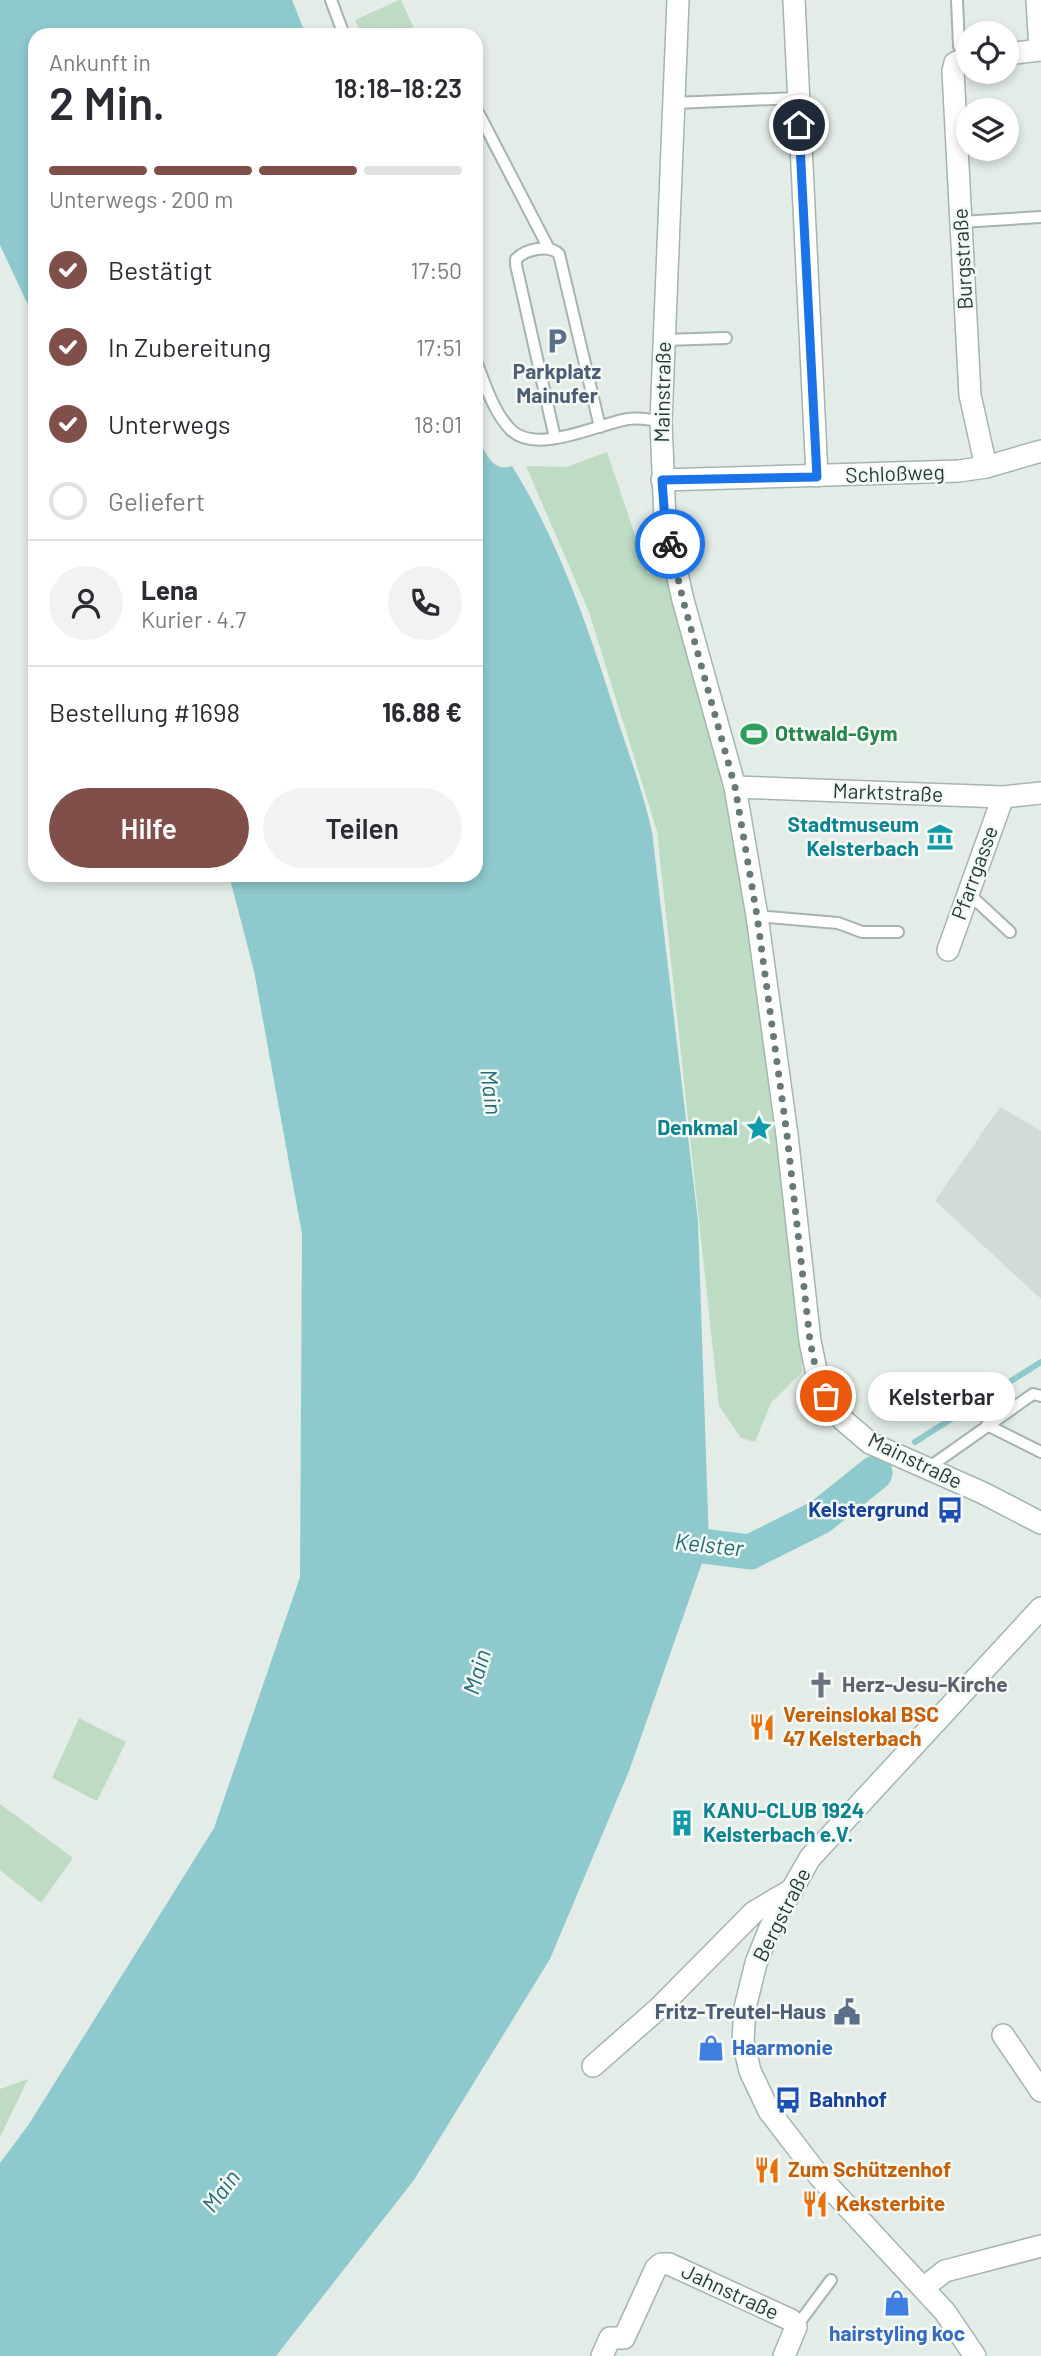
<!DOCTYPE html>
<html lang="de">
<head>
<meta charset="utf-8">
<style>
	:root { --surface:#fff; --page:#f2f2f3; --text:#2b2b33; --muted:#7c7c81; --line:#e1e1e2; --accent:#814f49 }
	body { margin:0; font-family:Barlow,sans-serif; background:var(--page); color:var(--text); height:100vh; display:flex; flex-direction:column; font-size:26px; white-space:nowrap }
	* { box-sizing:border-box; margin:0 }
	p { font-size:23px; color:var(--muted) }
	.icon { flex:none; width:38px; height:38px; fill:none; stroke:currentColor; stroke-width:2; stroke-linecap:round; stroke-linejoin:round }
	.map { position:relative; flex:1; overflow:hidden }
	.drawer { position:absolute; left:28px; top:28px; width:455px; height:854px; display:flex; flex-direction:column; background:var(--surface); border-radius:21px; box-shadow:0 4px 10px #0003 }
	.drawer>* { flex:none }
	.fabs { position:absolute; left:956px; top:21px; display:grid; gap:14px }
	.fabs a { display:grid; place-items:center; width:63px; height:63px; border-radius:50%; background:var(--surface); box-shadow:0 4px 10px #0003; font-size:35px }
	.pin { position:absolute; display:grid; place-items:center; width:60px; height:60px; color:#fff; margin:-30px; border:4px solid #fff; border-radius:50%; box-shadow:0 2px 7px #0007 }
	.courier { position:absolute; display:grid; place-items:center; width:70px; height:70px; margin:-35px; border:5px solid #1a73e8; border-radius:50%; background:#fff; color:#222; box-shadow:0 2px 9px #0007 }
	.bubble { position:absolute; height:49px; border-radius:24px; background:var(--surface); box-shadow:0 4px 10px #0003; font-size:23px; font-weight:600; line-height:49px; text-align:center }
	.headline em { font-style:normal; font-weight:600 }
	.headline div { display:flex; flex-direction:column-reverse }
	.headline { display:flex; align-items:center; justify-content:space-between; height:119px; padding:0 21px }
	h1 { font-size:46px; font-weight:600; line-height:52px }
	.bar { display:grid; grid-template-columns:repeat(4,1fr); gap:10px 7px; align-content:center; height:84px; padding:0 21px }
	.bar i { height:9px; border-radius:5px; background:var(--line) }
	.bar .selected { background:var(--accent) }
	.bar p { grid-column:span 4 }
	.line { display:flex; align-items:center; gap:18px; padding:0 21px; border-top:2px solid var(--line) }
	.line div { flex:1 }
	.round { display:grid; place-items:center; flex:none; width:74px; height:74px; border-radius:37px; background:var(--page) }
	ol { padding:0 21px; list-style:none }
	li { display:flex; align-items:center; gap:21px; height:77px }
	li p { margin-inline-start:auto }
	li .icon { padding:7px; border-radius:50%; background:var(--accent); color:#fff; stroke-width:4 }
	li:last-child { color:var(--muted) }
	li i { width:38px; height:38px; border:4px solid var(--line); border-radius:50% }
	.cta { display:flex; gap:14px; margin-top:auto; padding:14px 21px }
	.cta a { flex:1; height:80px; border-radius:42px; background:var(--accent); color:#fff; font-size:28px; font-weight:600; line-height:80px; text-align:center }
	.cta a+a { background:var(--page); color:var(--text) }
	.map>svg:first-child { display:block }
	.built { fill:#d1dcd6 }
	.green { fill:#bddcc3 }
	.water { fill:#8ec9ce }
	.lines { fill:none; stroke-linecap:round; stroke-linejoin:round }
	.stream { stroke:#8ec9ce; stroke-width:6 }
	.river { stroke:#8ec9ce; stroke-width:35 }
	.lane-casing { stroke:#a6b4ae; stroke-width:14 }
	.street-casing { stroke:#a6b4ae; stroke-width:24 }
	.secondary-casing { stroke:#a2b7ae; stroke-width:24 }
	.lane { stroke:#fff; stroke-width:10 }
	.street { stroke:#fff; stroke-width:21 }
	.secondary { stroke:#fff; stroke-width:21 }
	.done { stroke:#677a73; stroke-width:7; stroke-dasharray:0 12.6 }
	.route { stroke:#1a73e8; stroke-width:9 }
	.labels { text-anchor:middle; stroke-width:5; stroke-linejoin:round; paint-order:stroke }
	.street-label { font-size:21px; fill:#243d34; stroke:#f4f9f6 }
	.service-label { font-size:21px; font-weight:bold; fill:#4e5e75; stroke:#f4f9f6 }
	.leisure-label { font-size:21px; font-weight:bold; fill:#27864d; stroke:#f4f9f6; text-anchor:start }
	.culture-label { font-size:21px; font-weight:bold; fill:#0d838f; stroke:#f4f9f6; text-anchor:end }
	.transit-label { font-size:21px; font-weight:bold; fill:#164399; stroke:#f4f9f6; text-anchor:end }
	.worship-label { font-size:21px; font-weight:bold; fill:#5b616d; stroke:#f4f9f6; text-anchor:start }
	.food-label { font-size:21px; font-weight:bold; fill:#c56008; stroke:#f4f9f6; text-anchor:start }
	.shop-label { font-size:21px; font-weight:bold; fill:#366cbe; stroke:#f4f9f6; text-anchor:start }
	.water-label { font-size:23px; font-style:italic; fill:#216e76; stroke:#f4f9f6 }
</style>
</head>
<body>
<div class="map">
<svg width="1041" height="2356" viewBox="0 0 1041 2356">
	<rect width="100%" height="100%" fill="#e3ece7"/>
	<polygon class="built" points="1000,1107 1041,1131 1041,1299 935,1201"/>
	<g class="green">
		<polygon points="399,0 401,0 417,35 362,35 355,20"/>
		<polygon points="607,452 648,574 670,573 755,920 799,1265 802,1372 771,1403 755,1442 741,1438 719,1406 657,831 589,612 526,466 566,467"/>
		<polygon points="79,1718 126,1742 97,1801 52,1778"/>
		<polygon points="0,1804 73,1858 41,1903 0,1870"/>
		<polygon points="28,2079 0,2137 0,2089"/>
	</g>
	<g class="water">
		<polygon points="0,0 292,0 306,35 35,35 35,320 0,245"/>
		<path d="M476 433C484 448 491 474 512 466 561 545 591 636 619 724 631 760 644 795 652 832L698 1221 709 1543 629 1771 550 1959 414 2180 276 2356H0V2163L29 2124 214 1828 300 1577 302 1234 254 971 229 875H476Z"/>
	</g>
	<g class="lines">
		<polyline class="stream" points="915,1442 1041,1362"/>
		<polyline class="river" points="662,1541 750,1552 820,1517 875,1473"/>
		<g class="lane-casing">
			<g id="lane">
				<polyline points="331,0 344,35"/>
				<polyline points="957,0 959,46 965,57"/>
				<polyline points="673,103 798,98"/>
				<polyline points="479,114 548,247"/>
				<polyline points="961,222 1041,217"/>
				<polyline points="664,340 726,338"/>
				<path d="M476 361C485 384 493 411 510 429 535 456 597 424 628 419 638 417 650 420 661 421"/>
				<path d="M555 438 516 265V259C526 249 549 244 559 254L600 427"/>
				<polyline points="968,893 1010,932"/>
				<polyline points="757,916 838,923 862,932 898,932"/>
				<polyline points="987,1425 1041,1452"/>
				<polyline points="928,1468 1033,1394 1041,1396"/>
				<polyline points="796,2327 831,2280"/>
			</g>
		</g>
		<g class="street-casing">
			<g id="street">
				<polyline points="794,0 817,476"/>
				<polyline points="1037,0 1040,50"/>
				<polyline points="1006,54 1041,50"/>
				<polyline points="968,57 955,63 953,71 970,395 986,467"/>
				<polyline points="662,480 959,471 986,467 1041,451"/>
				<polyline points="735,787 1003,797 1041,793"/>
				<polyline points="948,950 1003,797"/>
				<polyline points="1003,2035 1041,2091"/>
				<polyline points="593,2066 659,2008 754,1912 793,1889"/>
				<polyline points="923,2288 945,2271 1041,2246"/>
				<polyline points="602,2356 610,2338 624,2338 656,2268 661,2264 669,2264 791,2320 796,2327 784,2356"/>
			</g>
		</g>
		<g class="secondary-casing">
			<g id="secondary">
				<polyline points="678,0 661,421 665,521 683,600 735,787 757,916 787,1135 810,1341 818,1380 826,1396 843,1420 870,1443 983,1493 1041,1523"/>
				<polyline points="975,2356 945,2312 819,2176 769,2111 750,2071 743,2041 745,2008 756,1963 770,1928 810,1858 1041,1608"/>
			</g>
		</g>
		<use href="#lane" class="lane"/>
		<use href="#street" class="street"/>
		<use href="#secondary" class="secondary"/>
	</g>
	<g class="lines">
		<polyline class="done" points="670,544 683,600 735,787 757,916 787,1135 810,1341 818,1380 826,1396"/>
		<polyline class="route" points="670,544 665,521 662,480 817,477 799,125"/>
	</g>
	<defs>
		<g id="parking-bare" transform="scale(2.1)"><path d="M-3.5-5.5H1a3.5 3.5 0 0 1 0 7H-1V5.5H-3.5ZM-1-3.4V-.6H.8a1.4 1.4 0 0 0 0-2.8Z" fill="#5c6f8a" stroke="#f4f9f6" stroke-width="2.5" paint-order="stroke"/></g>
		<g id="stadium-bare" transform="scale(2.1)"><path d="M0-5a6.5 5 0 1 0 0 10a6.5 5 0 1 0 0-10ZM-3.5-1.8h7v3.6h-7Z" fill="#2e9e5b" stroke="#f4f9f6" stroke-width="2.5" paint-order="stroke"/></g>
		<g id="museum-bare" transform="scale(2.1)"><path d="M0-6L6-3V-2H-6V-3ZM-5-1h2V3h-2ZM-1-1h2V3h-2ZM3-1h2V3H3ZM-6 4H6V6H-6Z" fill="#0f9aa8" stroke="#f4f9f6" stroke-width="2.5" paint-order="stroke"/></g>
		<g id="sight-bare" transform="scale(2.1)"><path d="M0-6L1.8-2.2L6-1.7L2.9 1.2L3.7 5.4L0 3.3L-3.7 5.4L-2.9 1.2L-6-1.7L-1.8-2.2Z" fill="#0f9aa8" stroke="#f4f9f6" stroke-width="2.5" paint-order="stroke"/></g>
		<g id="bus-bare" transform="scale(2.1)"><path d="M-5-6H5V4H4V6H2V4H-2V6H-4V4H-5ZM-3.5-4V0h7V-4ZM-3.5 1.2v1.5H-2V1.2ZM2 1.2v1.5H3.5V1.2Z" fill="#1a4fb4" stroke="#f4f9f6" stroke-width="2.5" paint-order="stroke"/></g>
		<g id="church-bare" transform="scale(2.1)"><path d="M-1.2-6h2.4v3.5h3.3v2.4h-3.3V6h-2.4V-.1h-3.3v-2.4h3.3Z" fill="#6b7280" stroke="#f4f9f6" stroke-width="2.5" paint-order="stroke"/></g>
		<g id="restaurant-bare" transform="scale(2.1)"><path d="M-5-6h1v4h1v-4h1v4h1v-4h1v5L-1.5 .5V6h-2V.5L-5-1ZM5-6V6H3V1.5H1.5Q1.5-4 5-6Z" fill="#e8710a" stroke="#f4f9f6" stroke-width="2.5" paint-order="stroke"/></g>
		<g id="building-bare" transform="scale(2.1)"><path d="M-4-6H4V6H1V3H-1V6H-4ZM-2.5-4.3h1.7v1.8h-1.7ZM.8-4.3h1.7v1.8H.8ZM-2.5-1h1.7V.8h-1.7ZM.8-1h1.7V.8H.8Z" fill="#0f9aa8" stroke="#f4f9f6" stroke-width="2.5" paint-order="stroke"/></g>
		<g id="civic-bare" transform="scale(2.1)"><path d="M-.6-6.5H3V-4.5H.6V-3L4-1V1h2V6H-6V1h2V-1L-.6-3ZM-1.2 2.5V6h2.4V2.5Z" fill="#5c6f8a" stroke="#f4f9f6" stroke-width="2.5" paint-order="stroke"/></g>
		<g id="shop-bare" transform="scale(2.1)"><path d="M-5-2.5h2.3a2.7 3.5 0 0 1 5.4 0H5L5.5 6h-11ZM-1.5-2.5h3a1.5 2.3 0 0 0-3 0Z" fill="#3f7fe0" stroke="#f4f9f6" stroke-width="2.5" paint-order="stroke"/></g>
	</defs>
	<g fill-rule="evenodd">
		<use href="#parking-bare" x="557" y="341"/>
		<use href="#stadium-bare" x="754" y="734"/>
		<use href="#museum-bare" x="940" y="837"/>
		<use href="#sight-bare" x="759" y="1128"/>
		<use href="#bus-bare" x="950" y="1510"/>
		<use href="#church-bare" x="821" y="1685"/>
		<use href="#restaurant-bare" x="762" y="1727"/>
		<use href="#building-bare" x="682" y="1823"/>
		<use href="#civic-bare" x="847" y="2012"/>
		<use href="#shop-bare" x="711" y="2048"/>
		<use href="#bus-bare" x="788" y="2100"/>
		<use href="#restaurant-bare" x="767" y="2170"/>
		<use href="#restaurant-bare" x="815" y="2204"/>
		<use href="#shop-bare" x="897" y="2303"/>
	</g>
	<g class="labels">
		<g class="street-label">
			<text transform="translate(963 259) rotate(-93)" y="7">Burgstraße</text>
			<text transform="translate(663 392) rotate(-89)" y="7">Mainstraße</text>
			<text transform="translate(895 474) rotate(-2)" y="7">Schloßweg</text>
			<text transform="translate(888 793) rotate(2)" y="7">Marktstraße</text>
			<text transform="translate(975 873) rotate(-70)" y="7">Pfarrgasse</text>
			<text transform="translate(915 1461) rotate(26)" y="7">Mainstraße</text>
			<text transform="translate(782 1915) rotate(-63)" y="7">Bergstraße</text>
			<text transform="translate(730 2292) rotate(25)" y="7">Jahnstraße</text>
		</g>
		<g class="service-label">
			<text x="557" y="379">Parkplatz<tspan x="557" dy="24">Mainufer</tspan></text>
			<text x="826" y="2019" text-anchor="end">Fritz-Treutel-Haus</text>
		</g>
		<g class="leisure-label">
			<text x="775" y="741">Ottwald-Gym</text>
		</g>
		<g class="culture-label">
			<text x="919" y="832">Stadtmuseum<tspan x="919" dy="24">Kelsterbach</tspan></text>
			<text x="738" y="1135">Denkmal</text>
			<text x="703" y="1818" text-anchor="start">KANU-CLUB 1924<tspan x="703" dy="24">Kelsterbach e.V.</tspan></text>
		</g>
		<g class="transit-label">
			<text x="929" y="1517">Kelstergrund</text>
			<text x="809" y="2107" text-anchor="start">Bahnhof</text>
		</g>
		<g class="worship-label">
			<text x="842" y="1692">Herz-Jesu-Kirche</text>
		</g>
		<g class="food-label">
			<text x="783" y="1722">Vereinslokal BSC<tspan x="783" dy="24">47 Kelsterbach</tspan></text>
			<text x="788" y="2177">Zum Schützenhof</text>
			<text x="836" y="2211">Keksterbite</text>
		</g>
		<g class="shop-label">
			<text x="732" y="2055">Haarmonie</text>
			<text x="897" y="2341" text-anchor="middle">hairstyling koc</text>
		</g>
		<g class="water-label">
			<text transform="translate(491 1092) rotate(83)" y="8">Main</text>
			<text transform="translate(709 1545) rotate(6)" y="8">Kelster</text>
			<text transform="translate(477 1672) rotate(-74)" y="8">Main</text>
			<text transform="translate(221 2191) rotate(-53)" y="8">Main</text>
		</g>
	</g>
</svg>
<div class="fabs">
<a><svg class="icon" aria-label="locate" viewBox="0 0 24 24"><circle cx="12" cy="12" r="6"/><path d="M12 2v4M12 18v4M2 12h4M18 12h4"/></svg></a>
<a><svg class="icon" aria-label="layers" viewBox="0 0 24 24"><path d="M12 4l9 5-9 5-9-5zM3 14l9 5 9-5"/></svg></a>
</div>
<div class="pin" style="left:826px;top:1396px;background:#ea580c"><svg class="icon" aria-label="bag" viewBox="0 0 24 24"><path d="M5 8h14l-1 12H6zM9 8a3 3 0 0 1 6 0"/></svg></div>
<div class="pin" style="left:799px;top:125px;background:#1f2937"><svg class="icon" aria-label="home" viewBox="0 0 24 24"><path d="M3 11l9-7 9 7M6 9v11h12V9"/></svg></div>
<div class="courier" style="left:670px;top:544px"><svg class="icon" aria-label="bike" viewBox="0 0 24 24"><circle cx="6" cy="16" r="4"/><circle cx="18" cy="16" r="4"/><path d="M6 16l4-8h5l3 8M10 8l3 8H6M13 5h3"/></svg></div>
<div class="bubble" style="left:868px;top:1372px;width:147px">Kelsterbar</div>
<section class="drawer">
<div class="headline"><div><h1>2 Min.</h1><p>Ankunft in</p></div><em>18:18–18:23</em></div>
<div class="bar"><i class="selected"></i><i class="selected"></i><i class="selected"></i><i></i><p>Unterwegs · 200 m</p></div>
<ol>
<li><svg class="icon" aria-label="check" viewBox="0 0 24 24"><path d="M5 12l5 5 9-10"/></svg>Bestätigt<p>17:50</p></li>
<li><svg class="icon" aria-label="check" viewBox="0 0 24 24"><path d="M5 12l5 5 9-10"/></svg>In Zubereitung<p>17:51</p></li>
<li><svg class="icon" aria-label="check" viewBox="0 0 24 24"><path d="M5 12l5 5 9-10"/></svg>Unterwegs<p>18:01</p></li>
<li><i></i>Geliefert</li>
</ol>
<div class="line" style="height:126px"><a class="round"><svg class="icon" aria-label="person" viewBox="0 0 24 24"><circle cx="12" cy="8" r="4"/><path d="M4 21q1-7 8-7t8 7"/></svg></a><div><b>Lena</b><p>Kurier · 4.7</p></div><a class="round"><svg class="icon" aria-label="phone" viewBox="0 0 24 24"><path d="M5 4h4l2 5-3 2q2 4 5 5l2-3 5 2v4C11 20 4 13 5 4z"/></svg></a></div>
<div class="line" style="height:91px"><div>Bestellung #1698</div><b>16.88 €</b></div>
<div class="cta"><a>Hilfe</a><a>Teilen</a></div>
</section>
</div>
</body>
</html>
